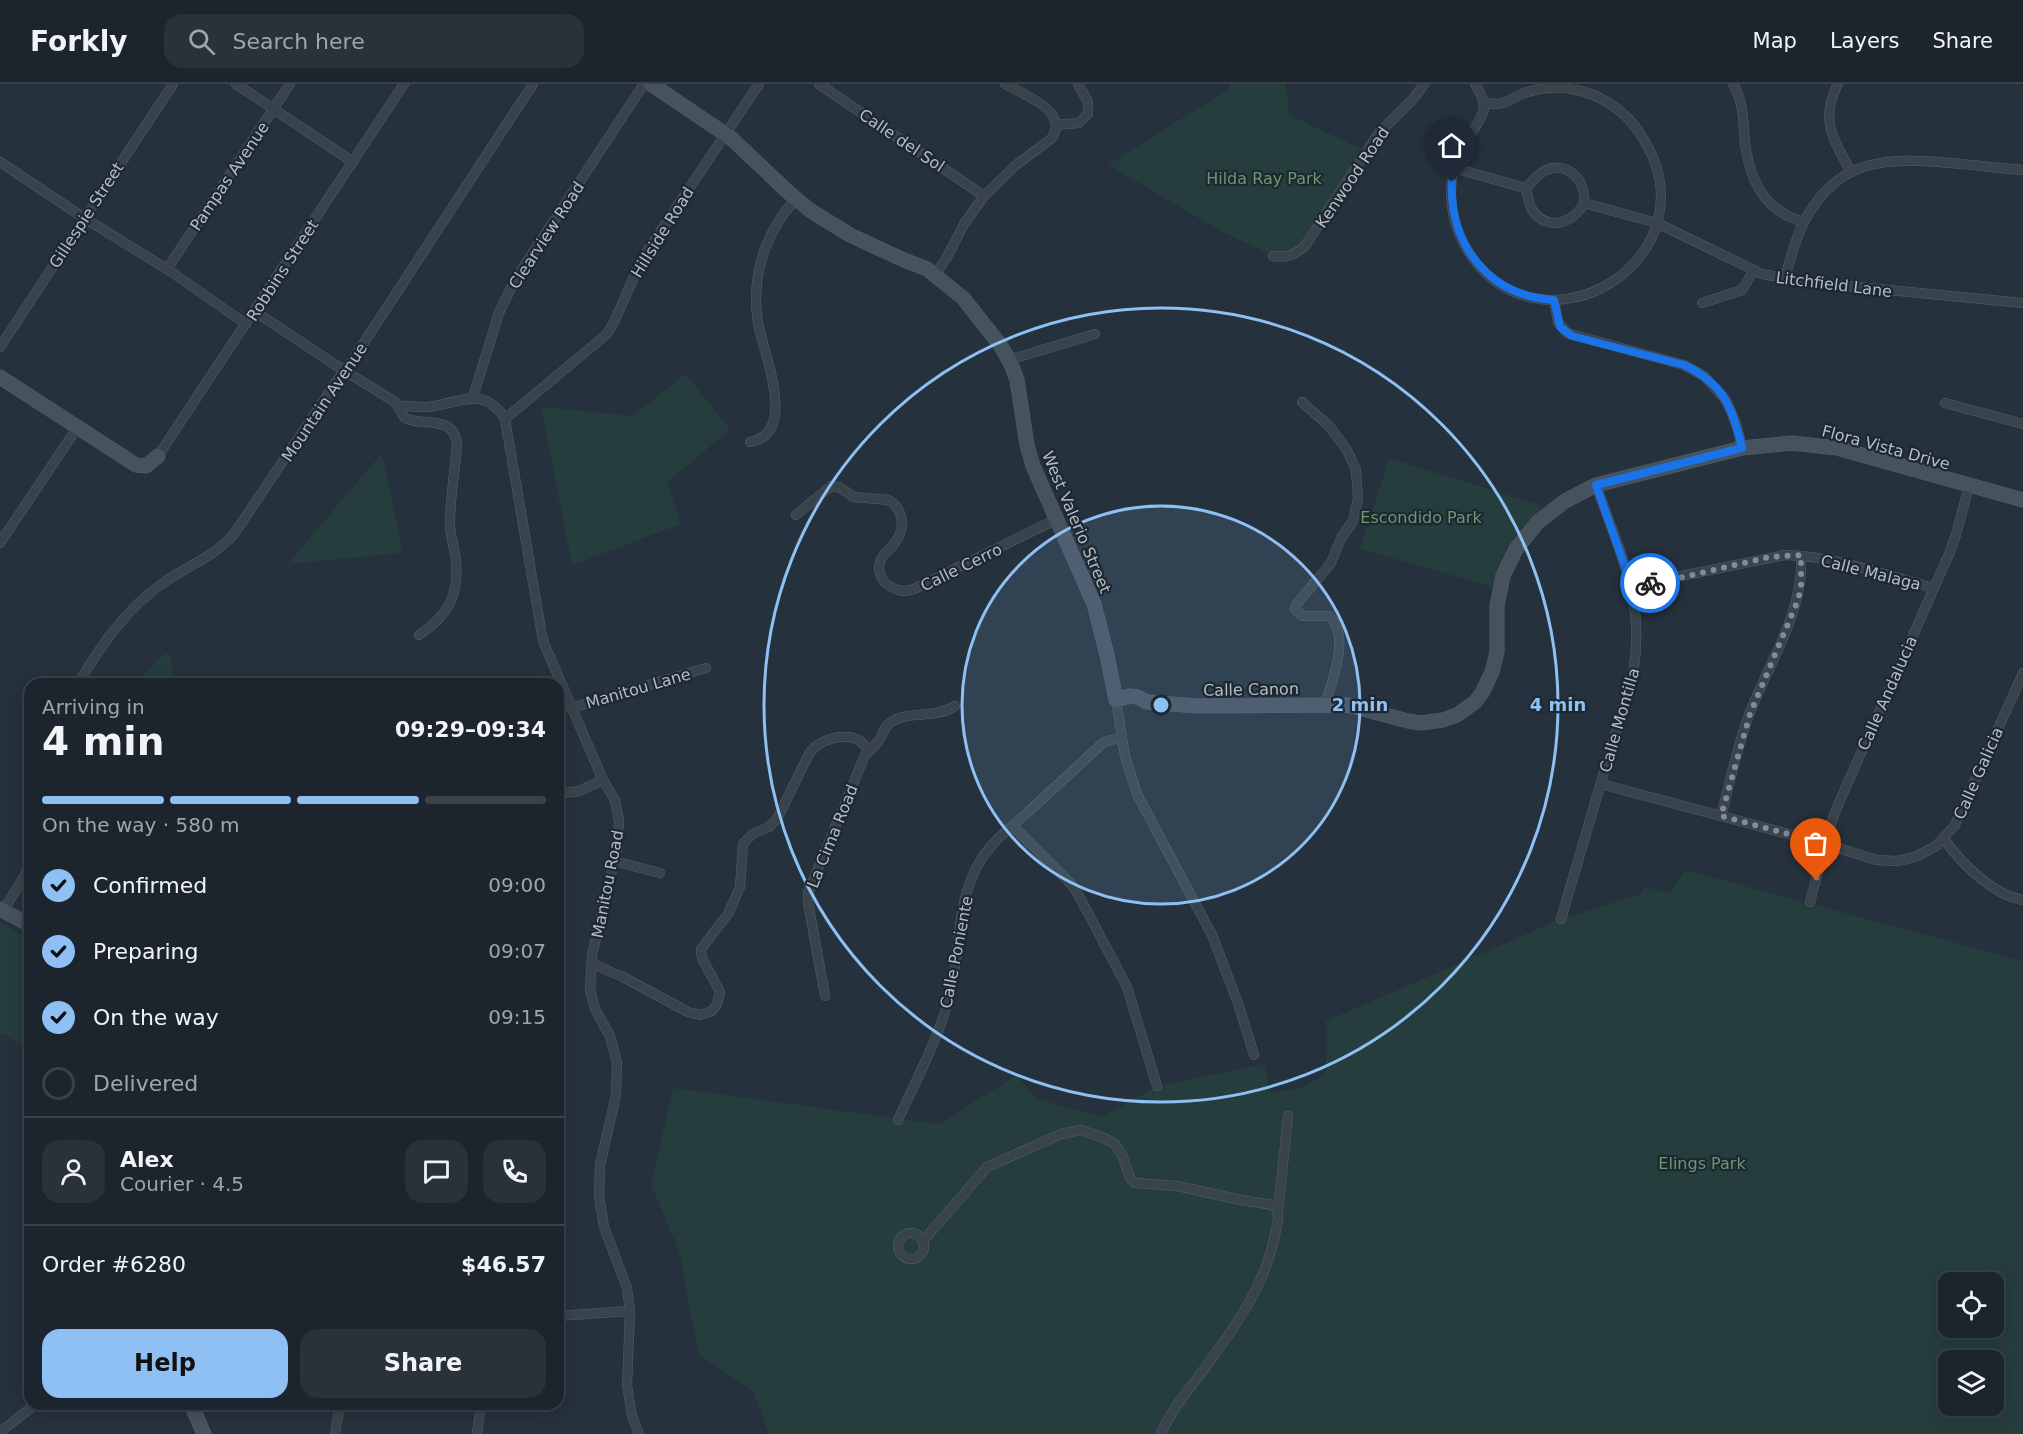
<!DOCTYPE html>
<html lang="en">
<head>
<meta charset="utf-8">
<style>
	:root { --surface:#1c252d; --page:#293139; --text:#f1f3f6; --muted:#a0a5aa; --line:#3a4249; --accent:#8ec0f3 }
	body { margin:0; font-family:"DejaVu Sans",sans-serif; background:var(--page); color:var(--text); height:100vh; display:flex; flex-direction:column; font-size:22px; white-space:nowrap }
	* { box-sizing:border-box; margin:0 }
	p { font-size:20px; color:var(--muted) }
	.icon { flex:none; width:33px; height:33px; fill:none; stroke:currentColor; stroke-width:2; stroke-linecap:round; stroke-linejoin:round }
	.map { position:relative; flex:1; overflow:hidden }
	.side { position:absolute; left:24px; top:594px; width:540px; height:732px; display:flex; flex-direction:column; background:var(--surface); border-radius:18px; box-shadow:0 3px 15px #0003,0 0 0 2px var(--line) }
	.side>* { flex:none }
	.fabs { position:absolute; left:1938px; top:1188px; display:grid; gap:12px }
	.fabs a { display:grid; place-items:center; width:66px; height:66px; border-radius:12px; background:var(--surface); box-shadow:0 3px 15px #0003,0 0 0 2px var(--line); font-size:30px }
	.pin { position:absolute; display:grid; place-items:center; width:51px; height:51px; color:#fff; margin:-62px -26px; border-radius:50% 50% 50% 0; rotate:-45deg; box-shadow:0 0 6px #0007 }
	.pin .icon { rotate:45deg }
	.courier { position:absolute; display:grid; place-items:center; width:60px; height:60px; margin:-30px; border:4px solid #1a73e8; border-radius:50%; background:#fff; color:#222; box-shadow:0 2px 8px #0007 }
	.summary em { font-style:normal; font-weight:700 }
	.summary div { display:flex; flex-direction:column-reverse }
	.summary { display:flex; align-items:center; justify-content:space-between; height:102px; padding:0 18px }
	h1 { font-size:39px; font-weight:700; line-height:45px }
	.bar { display:grid; grid-template-columns:repeat(4,1fr); gap:9px 6px; align-content:center; height:72px; padding:0 18px }
	.bar i { height:8px; border-radius:4px; background:var(--line) }
	.bar .selected { background:var(--accent) }
	.bar p { grid-column:span 4 }
	.line { display:flex; align-items:center; gap:15px; padding:0 18px; border-top:2px solid var(--line) }
	.line div { flex:1 }
	.round { display:grid; place-items:center; flex:none; width:63px; height:63px; border-radius:18px; background:var(--page) }
	ol { padding:0 18px; list-style:none }
	li { display:flex; align-items:center; gap:18px; height:66px }
	li p { margin-inline-start:auto }
	li .icon { padding:6px; border-radius:50%; background:var(--accent); color:#111; stroke-width:4 }
	li:last-child { color:var(--muted) }
	li i { width:33px; height:33px; border:3px solid var(--line); border-radius:50% }
	.button { display:flex; gap:12px; margin-top:auto; padding:12px 18px }
	.button a { flex:1; height:69px; border-radius:18px; background:var(--accent); color:#111; font-size:24px; font-weight:700; line-height:69px; text-align:center }
	.button a+a { background:var(--page); color:var(--text) }
	header { display:flex; align-items:center; gap:36px; box-sizing:border-box; height:84px; padding:0 30px; background:var(--surface); border-bottom:2px solid var(--line) }
	header strong { font-size:28px }
	nav { display:flex; gap:33px; margin-inline-start:auto; font-size:21px }
	.search { width:420px; height:54px; background:var(--page); display:flex; align-items:center; gap:15px; box-sizing:border-box; padding:0 21px; border-radius:18px; color:var(--muted); font-size:22px }
	.map>svg:first-child { display:block }
	.green { fill:#263d3d; fill-rule:evenodd }
	.lines { fill:none; stroke-linecap:round; stroke-linejoin:round }
	.street-casing { stroke:#56606a; stroke-width:10 }
	.secondary-casing { stroke:#56606a; stroke-width:15 }
	.street { stroke:#38434c; stroke-width:9 }
	.secondary { stroke:#47525f; stroke-width:14 }
	.done { stroke:#828c96; stroke-width:6; stroke-dasharray:0 10.8 }
	.route { stroke:#1a73e8; stroke-width:8 }
	.ring { fill:none; stroke:#8ec0f3; stroke-width:3 }
	.labels { text-anchor:middle; stroke-width:4.5; stroke-linejoin:round; paint-order:stroke }
	.street-label { font-size:16px; fill:#b4bdc7; stroke:#1d2831 }
	.park-label { font-size:16px; fill:#6c9771; stroke:#1d2831 }
	.centre { fill:#8ec0f3; stroke:#1d2831; stroke-width:3 }
	.ring-label { font-size:18px; text-anchor:middle; font-weight:bold; fill:#8ec0f3; stroke:#1d2831; stroke-width:4.5; stroke-linejoin:round; paint-order:stroke }
</style>
</head>
<body>
<header>
<strong>Forkly</strong>
<div class="search"><svg class="icon" aria-label="search" viewBox="0 0 24 24"><circle cx="10" cy="10" r="6"/><path d="M15 15l6 6"/></svg>Search here</div>
<nav><a>Map</a><a>Layers</a><a>Share</a></nav>
</header>
<div class="map">
<svg width="2023" height="1350" viewBox="0 0 2023 1350">
	<rect width="100%" height="100%" fill="#25313c"/>
	<g class="green">
		<polygon points="1230,0 1286,0 1289,31 1366,67 1305,162 1273,172 1219,146 1108,81 1230,4"/>
		<polygon points="686,290 730,346 667,398 681,440 572,481 541,323 632,332"/>
		<polygon points="382,369 403,469 288,480"/>
		<path d="M1389 374 1544 422C1520 447 1502 469 1493 503L1360 465Z"/>
		<polygon points="169,568 175,600 136,600 153,580"/>
		<path d="M1685 786 2023 877V1350H769L753 1307 698 1270 680 1170 651 1101 673 1004 939 1040 1017 991 1035 1014 1102 1033 1157 1002 1264 980 1271 1009 1299 1004 1325 992 1327 961 1326 937 1561 835 1640 810 1644 802 1669 810ZM1948 1198H1994V1244H1948ZM1948 1276H1994V1322H1948Z"/>
		<polygon points="0,838 30,856 30,968 6,950 0,950"/>
	</g>
	<g class="lines">
		<g class="street-casing">
			<g id="street">
				<polyline points="236,0 353,78"/>
				<polyline points="819,0 984,112"/>
				<path d="M1475 0C1479 8 1485 15 1484 25 1481 39 1468 52 1462 64 1445 95 1449 135 1466 164 1538 284 1721 175 1641 51 1626 27 1600 9 1571 5 1555 2 1538 4 1522 10 1515 13 1509 18 1502 19 1496 21 1490 19 1484 19"/>
				<path d="M1733 0C1744 18 1743 37 1745 58 1749 95 1765 128 1804 138"/>
				<path d="M1838 0C1819 36 1834 56 1851 88"/>
				<polyline points="1056,41 1079,39 1088,30 1088,18 1078,0"/>
				<polyline points="0,78 84,134 167,185 246,240"/>
				<path d="M1454 84 1525 104C1529 111 1528 120 1533 127 1548 148 1574 139 1584 119L1657 139 1762 190 1806 198 2023 219"/>
				<path d="M1525 104C1533 99 1537 90 1546 86 1570 77 1586 98 1584 119"/>
				<path d="M1273 172C1286 174 1295 171 1305 162L1378 50 1414 14 1424 0"/>
				<polyline points="167,185 290,0"/>
				<path d="M935 191 947 173 964 140 984 112 1016 81 1051 55C1071 27 1024 11 1005 0"/>
				<path d="M1785 194C1790 176 1795 155 1804 138 1837 74 1887 73 1950 79 1974 81 1999 84 2023 86"/>
				<polyline points="1554,216 1558,238 1567,249 1684,281 1704,292 1726,316 1737,342 1742,364"/>
				<polyline points="1702,219 1742,206 1754,186"/>
				<path d="M254 227 337 282 395 318 405 334C423 343 455 330 457 361 455 387 450 414 450 440 450 453 455 465 456 477 459 512 448 532 419 551"/>
				<polyline points="0,263 173,0"/>
				<polyline points="1009,276 1095,250"/>
				<polyline points="473,313 499,229 515,196 644,0"/>
				<path d="M1302 318 1329 342 1347 366 1356 386 1358 415 1353 437 1341 454 1331 479 1296 521 1295 525 1302 532H1329C1351 551 1332 597 1325 621"/>
				<polyline points="1945,319 2023,340"/>
				<path d="M398 322C408 321 417 324 427 323 458 320 484 300 505 335L543 557 603 696 615 716 619 737 617 765 592 871 590 905 595 925 610 952 617 979 616 1011 600 1081 599 1112 604 1143 627 1204 630 1227 627 1301 632 1332 639 1350"/>
				<polyline points="505,335 607,250 614,238 642,175 759,0"/>
				<path d="M750 358C796 351 767 276 760 248 757 237 756 224 756 212 757 176 771 141 796 115"/>
				<polyline points="158,372 404,0"/>
				<path d="M796 431 831 402 839 403 854 413 888 416C903 424 906 443 896 457 892 464 885 468 881 475 873 496 895 512 914 505L1057 435"/>
				<polyline points="0,459 77,344"/>
				<path d="M1632 502 1785 471C1835 472 1885 491 1933 504"/>
				<path d="M78 600C101 561 126 525 163 499 188 481 213 474 234 450L344 286 352 277 533 0"/>
				<polyline points="1116,616 1125,672 1137,710 1212,851 1238,919 1254,971"/>
				<polyline points="571,624 706,584"/>
				<polyline points="1601,700 1826,760 1876,776 1897,777 1907,775 1917,772 1936,762 1955,741 2023,589"/>
				<polyline points="558,710 579,707 603,696"/>
				<path d="M1721 732C1730 698 1737 663 1749 631 1769 578 1804 529 1801 472"/>
				<polyline points="1013,742 1071,800 1078,810 1127,903 1157,1002"/>
				<path d="M1944 755C1961 779 1993 811 2023 816"/>
				<polyline points="614,777 660,789"/>
				<polyline points="1810,818 1830,742 1838,721 1949,470 1956,451 1969,402"/>
				<polyline points="3,827 25,791 30,778"/>
				<path d="M1561 835 1633 589C1646 517 1619 467 1596 401"/>
				<path d="M593 880 623 893 688 928 700 931 712 927 717 920 720 908 702 874 701 865 728 830 740 803 743 760 752 750 769 743 777 735 809 670C818 656 843 648 859 656 863 659 866 664 869 667"/>
				<path d="M825 912 808 818V809L865 671C871 666 877 660 881 653 884 647 885 642 891 638 910 626 936 635 955 622"/>
				<path d="M898 1036C916 996 938 956 949 914 962 866 954 818 982 774 994 756 1011 743 1027 729 1053 705 1078 682 1104 658L1122 653"/>
				<polyline points="1278,1128 1288,1032"/>
				<circle cx="911" cy="1162" r="13"/>
				<path d="M923 1157 987 1083 1061 1050 1081 1046 1104 1054 1115 1060 1122 1071 1130 1094 1135 1099 1177 1102 1241 1116 1273 1121C1282 1129 1277 1140 1275 1151 1264 1206 1231 1248 1199 1292 1185 1310 1170 1328 1161 1350"/>
				<polyline points="558,1232 630,1227"/>
				<polyline points="0,1348 36,1320"/>
				<polyline points="335,1350 340,1320"/>
				<polyline points="477,1350 481,1320"/>
			</g>
		</g>
		<g class="secondary-casing">
			<g id="secondary">
				<polyline points="651,0 731,54 788,108 811,127 850,151 904,176 927,185 963,214 1001,262 1011,280 1017,296 1027,361 1033,382 1094,520 1107,571 1116,616 1130,612 1137,613 1147,618 1197,622 1348,621 1408,637 1421,639 1443,636 1457,631 1475,618 1482,609 1492,588 1497,568 1497,522 1503,492 1516,465 1538,438 1565,417 1596,401 1742,364 1792,359 1837,364 2023,416"/>
				<polyline points="0,293 136,381 146,382 158,372"/>
				<polyline points="0,825 30,841"/>
				<polyline points="191,1320 204,1350"/>
			</g>
		</g>
		<use href="#street" class="street"/>
		<use href="#secondary" class="secondary"/>
	</g>
	<g class="lines">
		<polyline class="done" points="1650,499 1688,492 1769,473 1801,471 1801,503 1798,516 1750,630 1721,732 1826,760 1816,796"/>
		<path class="route" d="M1452 98C1449 161 1489 212 1554 216L1560 243 1572 252 1684 281C1723 299 1733 324 1742 364L1596 401 1632 502 1650 499"/>
	</g>
	<circle cx="1161" cy="621" r="199" fill="#8ec0f3" fill-opacity=".12"/>
	<g class="ring">
		<circle cx="1161" cy="621" r="199"/>
		<circle cx="1161" cy="621" r="397"/>
	</g>
	<g class="labels">
		<g class="street-label">
			<text transform="translate(902 56) rotate(34)" y="6">Calle del Sol</text>
			<text transform="translate(229 92) rotate(-56)" y="6">Pampas Avenue</text>
			<text transform="translate(1352 93) rotate(-56)" y="6">Kenwood Road</text>
			<text transform="translate(86 131) rotate(-57)" y="6">Gillespie Street</text>
			<text transform="translate(662 148) rotate(-58)" y="6">Hillside Road</text>
			<text transform="translate(546 151) rotate(-57)" y="6">Clearview Road</text>
			<text transform="translate(282 186) rotate(-57)" y="6">Robbins Street</text>
			<text transform="translate(1834 200) rotate(7)" y="6">Litchfield Lane</text>
			<text transform="translate(324 318) rotate(-56)" y="6">Mountain Avenue</text>
			<text transform="translate(1886 363) rotate(15)" y="6">Flora Vista Drive</text>
			<text transform="translate(1077 438) rotate(67)" y="6">West Valerio Street</text>
			<text transform="translate(961 483) rotate(-26)" y="6">Calle Cerro</text>
			<text transform="translate(1871 488) rotate(14)" y="6">Calle Malaga</text>
			<text transform="translate(638 604) rotate(-16)" y="6">Manitou Lane</text>
			<text transform="translate(1251 605) rotate(-1)" y="6">Calle Canon</text>
			<text transform="translate(1887 609) rotate(-66)" y="6">Calle Andalucia</text>
			<text transform="translate(1619 636) rotate(-74)" y="6">Calle Montilla</text>
			<text transform="translate(1978 689) rotate(-66)" y="6">Calle Galicia</text>
			<text transform="translate(832 752) rotate(-68)" y="6">La Cima Road</text>
			<text transform="translate(607 800) rotate(-79)" y="6">Manitou Road</text>
			<text transform="translate(956 868) rotate(-79)" y="6">Calle Poniente</text>
		</g>
		<g class="park-label">
			<text x="1264" y="100">Hilda Ray Park</text>
			<text x="1421" y="439">Escondido Park</text>
			<text x="1702" y="1085">Elings Park</text>
		</g>
	</g>
	<circle cx="1161" cy="621" r="9" class="centre"/>
	<g class="ring-label">
		<text x="1360" y="627">2 min</text>
		<text x="1558" y="627">4 min</text>
	</g>
</svg>
<div class="fabs">
<a><svg class="icon" aria-label="locate" viewBox="0 0 24 24"><circle cx="12" cy="12" r="6"/><path d="M12 2v4M12 18v4M2 12h4M18 12h4"/></svg></a>
<a><svg class="icon" aria-label="layers" viewBox="0 0 24 24"><path d="M12 4l9 5-9 5-9-5zM3 14l9 5 9-5"/></svg></a>
</div>
<div class="pin" style="left:1816px;top:796px;background:#ea580c"><svg class="icon" aria-label="bag" viewBox="0 0 24 24"><path d="M5 8h14l-1 12H6zM9 8a3 3 0 0 1 6 0"/></svg></div>
<div class="pin" style="left:1452px;top:98px;background:#1f2937"><svg class="icon" aria-label="home" viewBox="0 0 24 24"><path d="M3 11l9-7 9 7M6 9v11h12V9"/></svg></div>
<div class="courier" style="left:1650px;top:499px"><svg class="icon" aria-label="bike" viewBox="0 0 24 24"><circle cx="6" cy="16" r="4"/><circle cx="18" cy="16" r="4"/><path d="M6 16l4-8h5l3 8M10 8l3 8H6M13 5h3"/></svg></div>
<section class="side">
<div class="summary"><div><h1>4 min</h1><p>Arriving in</p></div><em>09:29–09:34</em></div>
<div class="bar"><i class="selected"></i><i class="selected"></i><i class="selected"></i><i></i><p>On the way · 580 m</p></div>
<ol>
<li><svg class="icon" aria-label="check" viewBox="0 0 24 24"><path d="M5 12l5 5 9-10"/></svg>Confirmed<p>09:00</p></li>
<li><svg class="icon" aria-label="check" viewBox="0 0 24 24"><path d="M5 12l5 5 9-10"/></svg>Preparing<p>09:07</p></li>
<li><svg class="icon" aria-label="check" viewBox="0 0 24 24"><path d="M5 12l5 5 9-10"/></svg>On the way<p>09:15</p></li>
<li><i></i>Delivered</li>
</ol>
<div class="line" style="height:108px"><a class="round"><svg class="icon" aria-label="person" viewBox="0 0 24 24"><circle cx="12" cy="8" r="4"/><path d="M4 21q1-7 8-7t8 7"/></svg></a><div><b>Alex</b><p>Courier · 4.5</p></div><a class="round"><svg class="icon" aria-label="chat" viewBox="0 0 24 24"><path d="M4 5h16v11H9l-5 4z"/></svg></a><a class="round"><svg class="icon" aria-label="phone" viewBox="0 0 24 24"><path d="M5 4h4l2 5-3 2q2 4 5 5l2-3 5 2v4C11 20 4 13 5 4z"/></svg></a></div>
<div class="line" style="height:78px"><div>Order #6280</div><b>$46.57</b></div>
<div class="button"><a>Help</a><a>Share</a></div>
</section>
</div>
</body>
</html>
